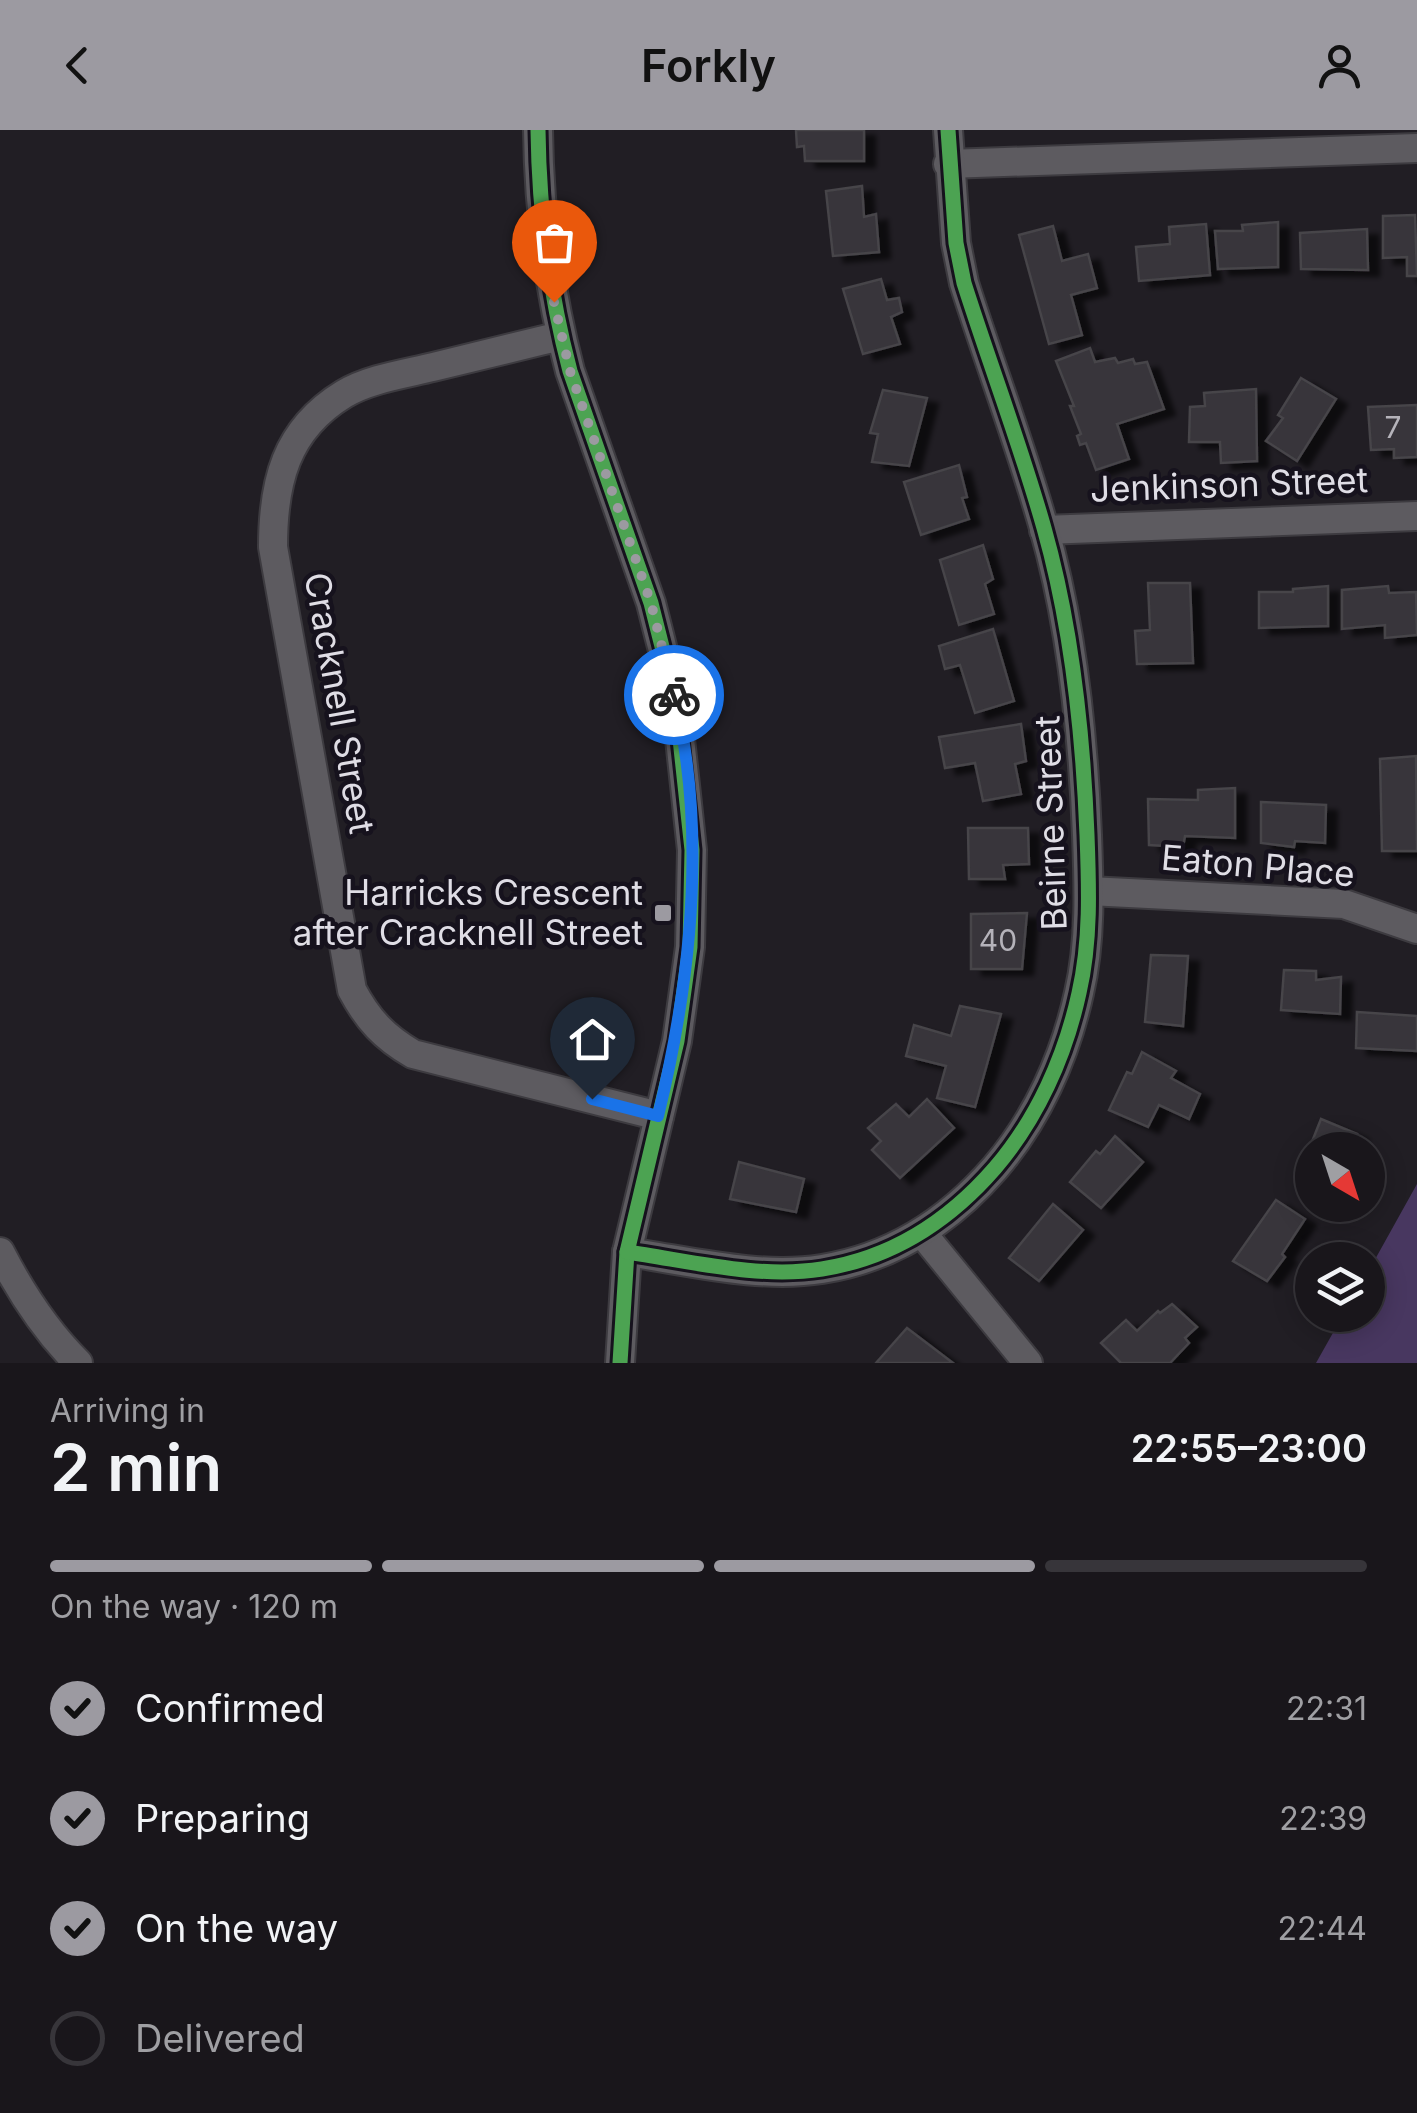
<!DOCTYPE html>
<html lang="en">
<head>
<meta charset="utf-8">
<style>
	:root { --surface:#19161b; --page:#262328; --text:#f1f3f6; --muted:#9f9fa3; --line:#37353a; --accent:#9c9aa1 }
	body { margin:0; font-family:Inter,sans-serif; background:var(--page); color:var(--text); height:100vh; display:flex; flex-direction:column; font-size:38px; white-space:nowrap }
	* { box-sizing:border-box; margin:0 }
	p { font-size:32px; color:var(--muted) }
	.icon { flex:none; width:55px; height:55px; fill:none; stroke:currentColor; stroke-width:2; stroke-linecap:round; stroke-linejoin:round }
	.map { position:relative; height:1233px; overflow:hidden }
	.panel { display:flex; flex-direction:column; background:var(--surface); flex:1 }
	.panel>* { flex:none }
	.needle { width:65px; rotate:141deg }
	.tools { position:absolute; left:1295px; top:1002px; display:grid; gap:20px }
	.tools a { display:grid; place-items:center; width:90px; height:90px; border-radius:50%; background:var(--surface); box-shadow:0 5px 25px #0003,0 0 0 2px var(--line); font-size:50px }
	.pin { position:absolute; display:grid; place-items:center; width:85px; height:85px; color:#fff; margin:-102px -42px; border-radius:50% 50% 50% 0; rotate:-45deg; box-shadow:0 0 10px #0007 }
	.pin .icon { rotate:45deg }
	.courier { position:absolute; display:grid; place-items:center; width:100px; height:100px; margin:-50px; border:8px solid #1a73e8; border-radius:50%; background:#fff; color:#222; box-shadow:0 2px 12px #0007 }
	.headline em { font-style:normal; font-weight:600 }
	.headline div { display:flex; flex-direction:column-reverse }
	.headline { display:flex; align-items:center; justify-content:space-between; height:170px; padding:0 50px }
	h1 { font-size:65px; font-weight:600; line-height:75px }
	.bar { display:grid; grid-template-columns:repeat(4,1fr); gap:15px 10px; align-content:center; height:120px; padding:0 50px }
	.bar i { height:12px; border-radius:8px; background:var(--line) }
	.bar .current { background:var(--accent) }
	.bar p { grid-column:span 4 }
	ol { padding:0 50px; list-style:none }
	li { display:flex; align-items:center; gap:30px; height:110px }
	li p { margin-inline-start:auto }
	li .icon { padding:10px; border-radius:50%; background:var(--accent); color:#111; stroke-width:4 }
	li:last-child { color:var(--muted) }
	li i { width:55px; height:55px; border:5px solid var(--line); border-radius:50% }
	header { display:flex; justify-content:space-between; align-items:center; height:130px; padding:0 50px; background:var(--accent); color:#111; font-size:45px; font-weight:600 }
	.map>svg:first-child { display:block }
	.green { fill:#483760 }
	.building { fill:#37353a; stroke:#464449; stroke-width:2.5; filter:url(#shadow) }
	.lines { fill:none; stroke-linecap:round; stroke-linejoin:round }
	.minor-casing { stroke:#3d3b40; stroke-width:32 }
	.minor { stroke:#5d5b60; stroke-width:28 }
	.cycleway-casing { stroke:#16121d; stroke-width:21 }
	.cycleway { stroke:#4ca352; stroke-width:15 }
	.done { stroke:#9c9aa1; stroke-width:10; stroke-dasharray:0 18 }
	.route { stroke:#1a73e8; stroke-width:12 }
	.poi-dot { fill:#9c9aa1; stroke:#16121d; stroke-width:4 }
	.labels { text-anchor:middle; stroke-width:9; stroke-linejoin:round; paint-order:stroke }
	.number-label { font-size:30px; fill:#b5b3ba }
	.street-label { font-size:35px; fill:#dfdde5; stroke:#16121d }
	.poi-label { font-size:35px; fill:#dfdde5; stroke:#16121d; text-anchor:end }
</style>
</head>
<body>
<header><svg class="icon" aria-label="back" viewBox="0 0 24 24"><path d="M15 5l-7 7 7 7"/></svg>Forkly<svg class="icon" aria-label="person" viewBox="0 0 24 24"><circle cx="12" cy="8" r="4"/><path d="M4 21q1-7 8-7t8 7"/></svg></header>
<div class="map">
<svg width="1417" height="1233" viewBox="0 0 1417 1233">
	<defs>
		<filter id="shadow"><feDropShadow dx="11" dy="6" stdDeviation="2.5" flood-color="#0009"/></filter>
	</defs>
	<rect width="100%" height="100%" fill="#211e24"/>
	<polygon class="green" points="1417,1054 1417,1233 1316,1233 1343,1185 1368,1185 1368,1142"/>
	<g class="building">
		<polygon points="796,0 864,0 864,31 805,31 804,16 797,17"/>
		<polygon points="862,56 864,87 876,84 879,122 833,126 826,61"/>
		<polygon points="1415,85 1417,146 1407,146 1407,127 1383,128 1383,86"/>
		<polygon points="1278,92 1278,137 1218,139 1215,101 1243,101 1242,95"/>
		<polygon points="1206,94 1210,145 1139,151 1136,117 1170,114 1169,97"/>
		<polygon points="1053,96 1062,131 1088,124 1097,158 1071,165 1082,205 1049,214 1019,105"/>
		<polygon points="1367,99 1368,140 1301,139 1300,103"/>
		<polygon points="881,149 887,170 899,168 902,182 891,187 900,214 863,224 843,159"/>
		<polygon points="1090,218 1095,232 1115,228 1118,233 1133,229 1135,234 1147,232 1164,279 1117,294 1129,329 1096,340 1086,313 1080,315 1077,306 1081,304 1070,276 1074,276 1056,231"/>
		<polygon points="1301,248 1336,269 1297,331 1266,311 1283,288 1278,285"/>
		<polygon points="1256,259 1257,331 1221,333 1220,312 1189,312 1190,277 1205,276 1204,263"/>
		<polygon points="883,260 927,268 909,336 872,332 878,304 870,303"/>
		<polygon points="1417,275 1417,327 1394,328 1394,319 1371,320 1368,277"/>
		<polygon points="959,335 967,367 962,368 969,389 921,405 904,352"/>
		<polygon points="983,415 993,449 985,454 994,484 959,495 940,430"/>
		<polygon points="1148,453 1190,453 1193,533 1137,534 1135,501 1150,500"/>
		<polygon points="1328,456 1328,496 1259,498 1259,462 1293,462 1293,459"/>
		<polygon points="1388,456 1389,463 1416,462 1417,505 1385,508 1385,495 1342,499 1342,460"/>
		<polygon points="993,499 1014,571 975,583 960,535 945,539 939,516"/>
		<polygon points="1021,594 1026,631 1015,634 1021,664 983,671 975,633 945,638 939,607"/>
		<polygon points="1416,626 1417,721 1382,721 1380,629"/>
		<polygon points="1235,658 1235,708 1185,706 1183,717 1149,715 1148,669 1198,670 1198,660"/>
		<polygon points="1261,672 1326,675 1325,713 1295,711 1294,717 1261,713"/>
		<polygon points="968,698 1028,698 1029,734 1003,735 1005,749 969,749"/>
		<polygon points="1027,783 1022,839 971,839 971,784"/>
		<polygon points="1151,825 1188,826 1183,896 1145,892"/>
		<polygon points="1284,840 1316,841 1316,850 1341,847 1340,884 1281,880"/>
		<polygon points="960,876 1001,884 975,977 937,968 946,936 906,926 914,895 951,906"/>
		<polygon points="1357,882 1417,886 1417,921 1356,918"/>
		<polygon points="1142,922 1176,941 1171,948 1200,964 1189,989 1159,975 1148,997 1109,980 1127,942 1132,944"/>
		<polygon points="927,969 954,998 900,1048 872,1020 881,1011 868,998 896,974 909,987"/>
		<polygon points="1321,989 1357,1004 1350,1020 1312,1020 1312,1041 1302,1037"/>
		<polygon points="1115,1006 1143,1032 1101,1078 1070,1052 1096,1021 1100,1024"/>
		<polygon points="739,1032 804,1049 796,1082 730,1069"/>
		<polygon points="1276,1070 1305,1089 1282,1124 1285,1127 1267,1151 1233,1131"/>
		<polygon points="1053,1074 1083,1100 1039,1151 1009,1128"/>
		<polygon points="1172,1174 1197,1197 1185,1208 1189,1213 1170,1233 1121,1233 1101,1213 1126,1190 1137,1201 1158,1181 1160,1183"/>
		<polygon points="907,1198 953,1233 876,1233"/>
	</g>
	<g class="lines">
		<g class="minor-casing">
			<g id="minor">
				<path d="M538 0C539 82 549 161 570 241L651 473 676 572 692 720 690 817 677 911 627 1122 620 1233"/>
				<polyline points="948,34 1417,18"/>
				<path d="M561 206C518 216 475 227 433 237 404 244 369 249 344 264 285 300 273 353 273 417L352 860C368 890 384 907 413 924L659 986"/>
				<polyline points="1044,400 1417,386"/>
				<polyline points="1089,761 1344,774 1417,799"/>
				<polyline points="922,1103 1028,1233"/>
				<path d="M0 1122C21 1163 45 1200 78 1233"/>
				<path d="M627 1122C690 1131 759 1149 822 1139 892 1128 949 1091 995 1038 1037 989 1065 927 1079 863 1091 811 1089 757 1087 705 1083 602 1072 497 1044 398 1021 316 990 235 964 153L956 113 948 0"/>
			</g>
		</g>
		<use href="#minor" class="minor"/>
		<g class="cycleway-casing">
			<g id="cycleway">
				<path d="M538 0C539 82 549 161 570 241L651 473 676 572 692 720 690 817 677 911 627 1122 620 1233"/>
				<path d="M627 1122C690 1131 759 1149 822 1139 892 1128 949 1091 995 1038 1037 989 1065 927 1079 863 1091 811 1089 757 1087 705 1083 602 1072 497 1044 398 1021 316 990 235 964 153L956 113 948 0"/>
			</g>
		</g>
		<use href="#cycleway" class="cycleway"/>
	</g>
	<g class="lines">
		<polyline class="done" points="554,172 570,241 651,473 674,565"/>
		<path class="route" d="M592 969 658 986C691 851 708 702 674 565"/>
	</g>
	<rect class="poi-dot" x="653" y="773" width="20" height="20" rx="5"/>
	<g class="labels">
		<g class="number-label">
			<text x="1393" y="308">7</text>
			<text x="998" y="821">40</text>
		</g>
		<g class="street-label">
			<text transform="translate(1229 355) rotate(-2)" y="12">Jenkinson Street</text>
			<text transform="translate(339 573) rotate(80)" y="12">Cracknell Street</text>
			<text transform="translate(1051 693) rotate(-92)" y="12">Beirne Street</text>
			<text transform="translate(1258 736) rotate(5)" y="12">Eaton Place</text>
		</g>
		<g class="poi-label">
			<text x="643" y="775">Harricks Crescent<tspan x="643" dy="40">after Cracknell Street</tspan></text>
		</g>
	</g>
</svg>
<div class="tools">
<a><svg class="needle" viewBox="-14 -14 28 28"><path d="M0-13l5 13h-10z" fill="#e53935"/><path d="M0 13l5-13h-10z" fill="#9f9fa3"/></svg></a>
<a><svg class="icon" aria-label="layers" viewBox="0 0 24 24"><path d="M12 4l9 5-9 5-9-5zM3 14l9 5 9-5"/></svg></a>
</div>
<div class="pin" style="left:554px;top:172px;background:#ea580c"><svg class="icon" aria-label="bag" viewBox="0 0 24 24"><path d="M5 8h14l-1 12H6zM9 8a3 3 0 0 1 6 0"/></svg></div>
<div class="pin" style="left:592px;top:969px;background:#1f2937"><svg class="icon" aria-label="home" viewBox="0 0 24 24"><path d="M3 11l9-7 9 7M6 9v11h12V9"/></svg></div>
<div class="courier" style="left:674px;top:565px"><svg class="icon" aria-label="bike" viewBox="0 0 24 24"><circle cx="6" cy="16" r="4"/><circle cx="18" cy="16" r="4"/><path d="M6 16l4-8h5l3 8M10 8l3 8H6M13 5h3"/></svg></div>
</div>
<section class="panel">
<div class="headline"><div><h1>2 min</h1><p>Arriving in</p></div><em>22:55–23:00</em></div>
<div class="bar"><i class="current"></i><i class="current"></i><i class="current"></i><i></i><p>On the way · 120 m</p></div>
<ol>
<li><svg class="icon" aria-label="check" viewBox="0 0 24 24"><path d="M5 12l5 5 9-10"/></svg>Confirmed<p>22:31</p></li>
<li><svg class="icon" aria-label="check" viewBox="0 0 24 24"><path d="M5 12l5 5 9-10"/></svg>Preparing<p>22:39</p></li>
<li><svg class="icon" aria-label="check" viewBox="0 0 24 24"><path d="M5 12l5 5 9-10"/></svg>On the way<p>22:44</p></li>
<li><i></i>Delivered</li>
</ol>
</section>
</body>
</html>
